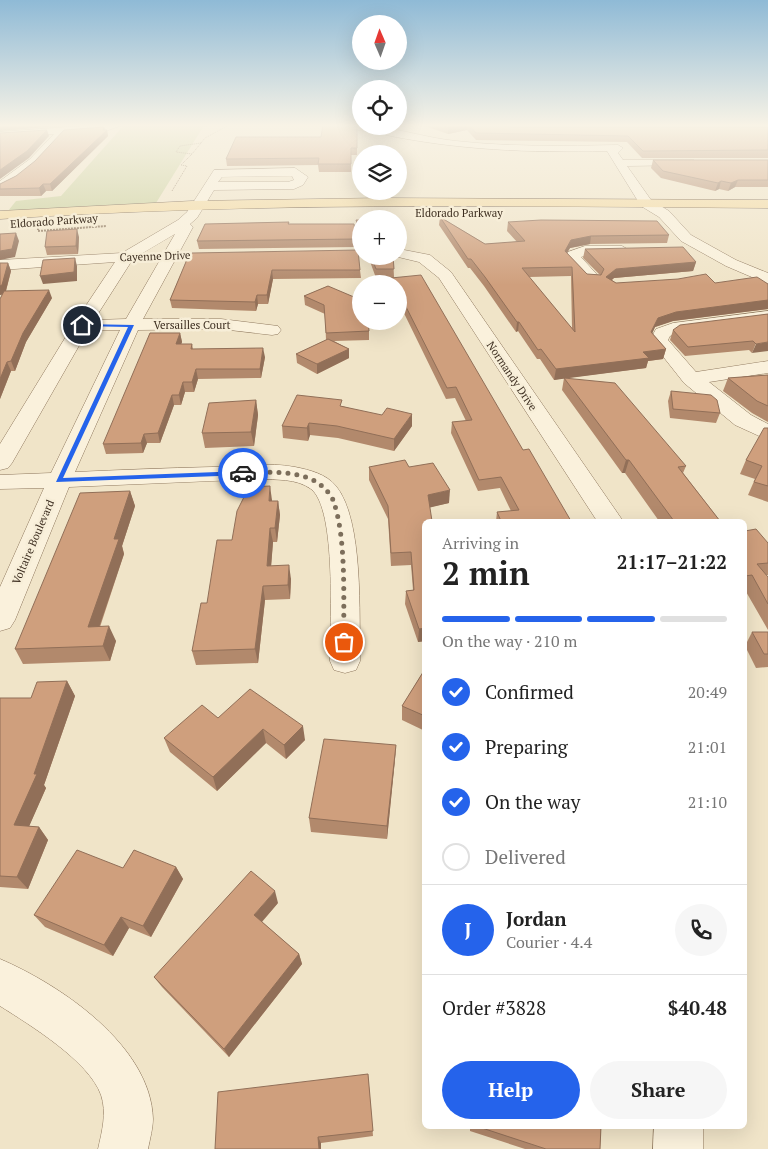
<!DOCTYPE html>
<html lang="en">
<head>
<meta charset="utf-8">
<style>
	:root { --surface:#fff; --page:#f6f6f6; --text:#222; --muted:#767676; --line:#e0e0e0; --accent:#2563eb }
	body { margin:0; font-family:"PT Serif",serif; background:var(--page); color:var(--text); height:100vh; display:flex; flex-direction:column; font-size:19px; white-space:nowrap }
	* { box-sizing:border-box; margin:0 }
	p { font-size:16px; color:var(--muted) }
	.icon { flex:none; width:28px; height:28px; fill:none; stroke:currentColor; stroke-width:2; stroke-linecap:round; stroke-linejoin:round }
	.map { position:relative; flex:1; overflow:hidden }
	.panel { position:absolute; left:422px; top:519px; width:325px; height:610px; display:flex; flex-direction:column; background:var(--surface); border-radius:8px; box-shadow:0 5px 20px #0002 }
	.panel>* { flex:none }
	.needle { width:32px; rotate:358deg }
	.buttons { position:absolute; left:352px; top:15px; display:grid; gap:10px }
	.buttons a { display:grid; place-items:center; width:55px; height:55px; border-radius:50%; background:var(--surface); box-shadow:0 5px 20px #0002; font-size:25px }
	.pin { position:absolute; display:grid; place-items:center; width:42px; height:42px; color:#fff; margin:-21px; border:2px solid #fff; border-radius:50%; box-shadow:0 1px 5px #0007 }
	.courier { position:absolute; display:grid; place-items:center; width:50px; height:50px; margin:-25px; border:4px solid #2563eb; border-radius:50%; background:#fff; color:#222; box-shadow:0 1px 6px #0007 }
	.head em { font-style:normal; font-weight:800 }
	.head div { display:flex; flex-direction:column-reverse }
	.head { display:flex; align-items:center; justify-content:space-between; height:85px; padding:0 20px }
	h1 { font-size:32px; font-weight:800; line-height:38px }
	.bar { display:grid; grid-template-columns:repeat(4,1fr); gap:8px 5px; align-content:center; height:60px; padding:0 20px }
	.bar i { height:6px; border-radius:4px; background:var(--line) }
	.bar .on { background:var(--accent) }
	.bar p { grid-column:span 4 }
	.line { display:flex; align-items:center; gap:12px; padding:0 20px; border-top:1px solid var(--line) }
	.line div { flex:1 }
	.round { display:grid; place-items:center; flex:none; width:52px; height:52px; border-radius:26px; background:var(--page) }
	ol { padding:0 20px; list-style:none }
	li { display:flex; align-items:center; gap:15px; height:55px }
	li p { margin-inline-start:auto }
	li .icon { padding:5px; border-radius:50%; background:var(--accent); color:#fff; stroke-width:4 }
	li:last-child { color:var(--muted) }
	li i { width:28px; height:28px; border:2px solid var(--line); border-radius:50% }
	.primary-button { display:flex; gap:10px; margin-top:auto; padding:10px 20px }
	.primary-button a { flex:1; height:58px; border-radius:30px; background:var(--accent); color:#fff; font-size:20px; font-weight:800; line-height:58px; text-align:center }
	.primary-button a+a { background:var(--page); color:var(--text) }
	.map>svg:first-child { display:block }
	.green { fill:#c9cf9b }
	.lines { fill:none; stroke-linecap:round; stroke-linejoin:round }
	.minor-casing { stroke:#8d765c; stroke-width:1 }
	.major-casing { stroke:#5b4430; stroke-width:1 }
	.path-far1 { stroke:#8d765c; stroke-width:1; stroke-dasharray:1 1; stroke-linecap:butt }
	.path { stroke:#8d765c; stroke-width:2; stroke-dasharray:2 1; stroke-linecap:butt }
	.minor { fill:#faf1dc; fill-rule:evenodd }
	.major { fill:#f3d9a0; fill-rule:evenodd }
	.wall { fill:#b2896c; fill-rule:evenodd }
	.shaded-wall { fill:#916f58 }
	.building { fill:#cf9f7d; stroke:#916f58; fill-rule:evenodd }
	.route { fill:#2563eb }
	.done { stroke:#7c6e5b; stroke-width:5; stroke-dasharray:0 9 }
	.labels { text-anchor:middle; stroke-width:5; stroke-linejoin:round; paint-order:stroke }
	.far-street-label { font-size:11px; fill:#3d2e20; stroke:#f7eed8 }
</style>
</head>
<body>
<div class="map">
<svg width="768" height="1149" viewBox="0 0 768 1149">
	<rect width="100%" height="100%" fill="#f0e4c8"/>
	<polygon class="green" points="125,124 215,124 203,127 156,203 8,211 16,201 61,196"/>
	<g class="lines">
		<g class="minor-casing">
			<g id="minor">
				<path d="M109 124H125L106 131 65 134C55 151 20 185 0 190V181L30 159 54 134 0 138V132Z"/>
				<path d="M344 124H361V126C393 126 425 138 456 141 510 147 564 146 618 145L623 148 618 153 623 160H694V164L690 165 627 166 651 200 669 211 691 235 736 260 768 273V284L726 266 681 241 659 217 641 206 607 151C530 153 456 150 381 134 370 131 352 131 344 124Z"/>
				<path d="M295 168 308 177 303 185 294 189 214 190 197 218 190 224 193 227 143 319H221L278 326 281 330 278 334 272 335 221 329 138 330 75 472C120 470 166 468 212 467 239 466 268 462 295 467 310 470 326 474 336 486 364 520 359 617 360 661L356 670 345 673 334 670 330 661C330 627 337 509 311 489 296 478 276 480 259 479L69 487 15 620 10 628 0 631V587L44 488 0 489V475L51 473 120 330H88L12 463 8 468 0 470V444L73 325 115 262 0 270V260L122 253 178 220 187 212 214 170ZM292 176 294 180 288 182H218L222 177ZM175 234 126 319 94 320 131 262 145 260 148 257 143 253Z"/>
				<path d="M585 246H622L629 250C622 259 593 252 581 257L601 279 593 284 587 282 565 259 568 252Z"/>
				<polygon points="399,249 430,255 451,272 623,521 597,521 439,278 419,262 394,256 399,256"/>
				<polygon points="768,311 768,321 677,333 670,336 668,340 696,372 768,361 768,373 709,382 751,415 768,424 768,440 735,425 684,383 650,340 656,329 673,323"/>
				<path d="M0 959C61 985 151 1046 153 1119 153 1128 150 1139 148 1149H98C102 1131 107 1113 101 1095 89 1061 30 1025 0 1006Z"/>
				<polygon points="654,1126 703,1126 703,1149 653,1149"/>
			</g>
		</g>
		<g class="major-casing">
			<path id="major" d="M384 198 768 200V208C512 206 256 202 0 219V211L192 201Z"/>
		</g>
		<g class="path-far1">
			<polygon points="201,143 192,154 176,152 180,146"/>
			<polyline points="201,143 205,138 231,124"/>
			<polyline points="172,191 187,166 181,165 192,154"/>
		</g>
		<polyline class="path" points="38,228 38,231 106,226"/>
		<use href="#minor" class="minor"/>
		<use href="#major" class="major"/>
	</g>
	<g class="wall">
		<polygon points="419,124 488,124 512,127 768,127 768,158 642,158 627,142 476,140 467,130 448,134"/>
		<polygon points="700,124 768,124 768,125"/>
		<polygon points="357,125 357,155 351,155 351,172 319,172 318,165 227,166 226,159 321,137"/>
		<polygon points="104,127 105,130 107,130 108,136 52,191 46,191 41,196 0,196 0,184 16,176"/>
		<polygon points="653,160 768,160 768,187 735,187 728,191 719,189 715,191 661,178 651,168"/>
		<path d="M440 217 485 244 517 242 507 231 508 222 669 235 667 243 590 244 570 248 567 253 587 274 600 275 583 258 585 249 696 262 693 271 614 278 612 280 616 283 768 284V309L673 321 655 327 652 333 666 349 663 359 648 361 646 368 566 378 686 466 683 473 720 521H659L625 473H622L562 390 564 378 554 380 540 359H537L518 331 516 332 484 286 470 268H468L439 225ZM571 276 572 329 529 277Z"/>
		<polygon points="356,220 361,220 361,240 356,227"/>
		<polygon points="289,222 289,224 356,239 356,247 199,249 197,241"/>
		<polygon points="79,237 78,254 47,255 45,247"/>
		<polygon points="368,256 393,256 394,277 523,450 571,521 496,521 497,512 511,511 500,488 478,491 451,433 452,422 466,421 455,398 446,399 399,303 399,284 391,284 391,278 376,278"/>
		<polygon points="188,257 360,270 361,278 273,279 268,304 258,304 256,311 172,308 170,300"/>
		<polygon points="0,263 8,263 11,271 6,291 52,298 26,342 15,371 11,371 0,399 3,294 0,295"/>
		<polygon points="328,286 369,331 369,340 334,341 349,349 349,358 317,374 297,363 296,354 326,340 325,314 305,305 304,296"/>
		<polygon points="768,314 752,353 749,350 685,356 670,340 673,330"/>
		<polygon points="180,333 182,342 181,344 192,344 193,349 265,357 261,378 198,379 194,392 185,392 181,405 174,405 160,443 147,443 143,453 106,454 103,444"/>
		<polygon points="768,375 768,422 752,413 723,391 728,378"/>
		<polygon points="671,391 720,413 716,423 670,418 668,401"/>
		<polygon points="256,400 258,415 254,446 205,448 202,433"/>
		<polygon points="342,406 412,426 394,451 338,438 310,435 308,441 283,438 282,426"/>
		<polygon points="768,428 768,502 748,495 755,479 740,474 746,460"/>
		<polygon points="369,467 409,467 449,503 430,507 425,521 425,641 418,642 405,604 406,591 413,590 411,565 391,566 388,519 369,480"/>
		<polygon points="130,491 135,506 122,546 124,554 100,627 116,641 110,661 23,664 15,649"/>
		<polygon points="272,500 272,501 278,501 280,515 277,542 273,542 271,566 291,579 290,599 265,600 258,663 196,665 192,651 207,603"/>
		<polygon points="745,531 768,543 768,575 766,575 768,577 768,630 745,590"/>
		<polygon points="752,632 768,632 768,667 756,668 745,646"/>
		<polygon points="425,669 425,731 402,720 402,706"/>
		<polygon points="67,681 75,696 44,785 46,788 29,826 39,827 48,840 28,889 0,887 0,698 31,698"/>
		<polygon points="218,718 305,740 286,759 266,743 217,791 170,752 164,738"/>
		<polygon points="396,745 395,759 387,839 311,832 309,818"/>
		<polygon points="176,867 183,879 151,937 129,928 113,956 45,927 34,915 123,868"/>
		<polygon points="278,903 262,922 299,954 302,964 229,1057 162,987 154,977"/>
		<polygon points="368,1074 373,1136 321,1143 321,1149 215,1149"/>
		<polygon points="470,1126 601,1126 600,1149 525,1149 470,1131"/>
	</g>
	<g class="shaded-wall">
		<polygon points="0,124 84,124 0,131"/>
		<polygon points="465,124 468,124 467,130 448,134 448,127"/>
		<polygon points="104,127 105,132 107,130 108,136 52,191 50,184 103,130"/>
		<polygon points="47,130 49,136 29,158 0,179 0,170"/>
		<polygon points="738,180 735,187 728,191 731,183"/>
		<polygon points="721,181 719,189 715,191 718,183"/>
		<polygon points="43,184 46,191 41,196 39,188"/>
		<polygon points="77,229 79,237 78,254 76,246"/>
		<polygon points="16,233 19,241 15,257 0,260 0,251"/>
		<polygon points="591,236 590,244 570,248 563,259 565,251 571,240"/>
		<polygon points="75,258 77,266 77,281 43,284 40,276"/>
		<polygon points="696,262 693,271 614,278 604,286 606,277 616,269"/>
		<polygon points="8,263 11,271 5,294 0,295 0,286"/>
		<polygon points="272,270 273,279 268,304 267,295"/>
		<polygon points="49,290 52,298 26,342 15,371 11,361 23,333"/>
		<polygon points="257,295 258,304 256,311 255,302"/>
		<polygon points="768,300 768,309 673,321 655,327 649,341 651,332 658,318 676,312"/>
		<polygon points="517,322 519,322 518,331 516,332"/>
		<polygon points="180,333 182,342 178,353 176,344"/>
		<polygon points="768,342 768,351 752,353 756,344"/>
		<polygon points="263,348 265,357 261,378 260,369"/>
		<polygon points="349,349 349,358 317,374 317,364"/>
		<polygon points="666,349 663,359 648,361 646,368 554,380 556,369 643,352"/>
		<polygon points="7,362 11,371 0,399 0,379"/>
		<polygon points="196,369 198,379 194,392 192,382"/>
		<polygon points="183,382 185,392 181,405 179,395"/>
		<polygon points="172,395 174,405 160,443 158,433"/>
		<polygon points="256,400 258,415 254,446 251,432"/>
		<polygon points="412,414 412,426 394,451 394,439"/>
		<polygon points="309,423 310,435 308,441 307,428"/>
		<polygon points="144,434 147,443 143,453 141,443"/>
		<polygon points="626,460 629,460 625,473 622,473"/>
		<polygon points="270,486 272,500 271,515 269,501"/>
		<polygon points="450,490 449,503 428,508 428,495"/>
		<polygon points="130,491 135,506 122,546 124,554 94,642 88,627 114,539"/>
		<polygon points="278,501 280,515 277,542 275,528"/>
		<polygon points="270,528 273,542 270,580 267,566"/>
		<polygon points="289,565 291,579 290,599 288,585"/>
		<polygon points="263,586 265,600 258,663 255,649"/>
		<polygon points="109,626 116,641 110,661 103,646"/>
		<polygon points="425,628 425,641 418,642 419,629"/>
		<polygon points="67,681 75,696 44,785 46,788 24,838 14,825 34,774"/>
		<polygon points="303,726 305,740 286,759 284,745"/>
		<polygon points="263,729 266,743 217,791 213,777"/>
		<polygon points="396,745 395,759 387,839 387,826"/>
		<polygon points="39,827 48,840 28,889 17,877"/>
		<polygon points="176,867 183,879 151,937 143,926"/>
		<polygon points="275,891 278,903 258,926 254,915"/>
		<polygon points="121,917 129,928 113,956 104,945"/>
		<polygon points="299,954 302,964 229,1057 224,1049"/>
		<polygon points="318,1137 321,1143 321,1149 319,1149"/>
	</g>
	<g class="building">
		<polygon points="323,124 355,124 357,125 357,148 351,148 351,164 318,164 319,158 226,159 236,137 321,137"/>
		<polygon points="439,124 465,124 448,127"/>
		<polygon points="468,124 488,124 512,127 768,127 768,150 643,151 628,136 476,133"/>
		<polygon points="104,127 103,130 107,130 50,184 43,184 39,188 0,189 0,184 16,176 35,161 64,130"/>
		<polygon points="47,130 27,151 0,170 0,133"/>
		<polygon points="653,160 768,160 768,180 738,180 731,183 721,181 718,183 663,171"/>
		<path d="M440 217 485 244 525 241 508 222 541 220 657 221 669 235 591 236 571 240 565 251 587 274 601 275 604 269 585 249 683 247 696 262 616 269 606 277 616 283 678 279 706 274 715 283 757 277 768 284V300L676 312 658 318 651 332 666 349 643 352 649 358 556 369 541 349 538 350 519 322H517L485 277 471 259H468ZM572 267 575 332 522 268Z"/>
		<polygon points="356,220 361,220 361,233"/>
		<polygon points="289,222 288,224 354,224 356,239 197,241 205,224"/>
		<polygon points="77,229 76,246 45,247 47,231"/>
		<polygon points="16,233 12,249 0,251 0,234"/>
		<polygon points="358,250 360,270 272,270 267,295 257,295 255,302 170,300 188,257 192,253"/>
		<polygon points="371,256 393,256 394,269 376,269"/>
		<polygon points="75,258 74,272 40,276 43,260"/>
		<polygon points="0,263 8,263 2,285 0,286"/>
		<polygon points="421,275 523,450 529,449 571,521 501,521 497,512 519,510 501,477 479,480 452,422 472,420 456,387 447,388 399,293 399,284 394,284 391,278"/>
		<polygon points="328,286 361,300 361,321 368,321 369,331 326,333 324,305 304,296"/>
		<polygon points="49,290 23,333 11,361 7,362 0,379 0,299 4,291"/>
		<polygon points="768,314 768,342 756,344 753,341 688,347 673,330 680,325"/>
		<polygon points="150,333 180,333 176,344 192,344 191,349 263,348 260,369 196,369 192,382 183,382 179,395 172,395 158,433 144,434 141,443 103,444"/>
		<polygon points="328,339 349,349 317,364 296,354"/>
		<polygon points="768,375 768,406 757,401 728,378"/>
		<polygon points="564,378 615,383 686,466 678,467 720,521 674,521 629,460 626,460"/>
		<polygon points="671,391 711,395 717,400 720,413 673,409"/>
		<polygon points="297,395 342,400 340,406 382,415 387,408 412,414 394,439 337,426 309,423 307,428 282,426"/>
		<polygon points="256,400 251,432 202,433 209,403"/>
		<polygon points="764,428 768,428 768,486 754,482 762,466 746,460"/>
		<polygon points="405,460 409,467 433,463 450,490 428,495 432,521 425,521 425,628 419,629 406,591 414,590 411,552 391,553 388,506 369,467"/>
		<polygon points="270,486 269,501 278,501 275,528 270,528 267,566 289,565 288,585 263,586 255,649 192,651 201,603 207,603 217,540 232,540 237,511 249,487"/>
		<polygon points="130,491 114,539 119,539 88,627 109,626 103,646 15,649 80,493"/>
		<polygon points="756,529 768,543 768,563 757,564 768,577 768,604 752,575 745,576 745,531"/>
		<polygon points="752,632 768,632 768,654 764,654"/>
		<polygon points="425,669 425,716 402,706"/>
		<polygon points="67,681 34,774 37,774 14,825 39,827 17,877 0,876 0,698 31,698 37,682"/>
		<polygon points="250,689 303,726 284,745 263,729 213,777 164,738 202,705 218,718"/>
		<polygon points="324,739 396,745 387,826 309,818"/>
		<polygon points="77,850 123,868 134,850 176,867 143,926 121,917 104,945 34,915"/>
		<polygon points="251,871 275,891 254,915 299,954 224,1049 154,977"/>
		<polygon points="368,1074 373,1131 318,1137 319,1149 215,1149 218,1092"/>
		<polygon points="476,1126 601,1126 600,1149 546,1149"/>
	</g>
	<linearGradient id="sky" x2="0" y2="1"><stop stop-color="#8fbad6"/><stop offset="0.44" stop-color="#f8f3e6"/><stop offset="1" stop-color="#f8f3e6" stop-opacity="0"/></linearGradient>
	<rect width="768" height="285" fill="url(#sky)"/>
	<polygon class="route" points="82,324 134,325 63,478 243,471 246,475 56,482 128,327 80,326"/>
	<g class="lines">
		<path class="done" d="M243 473C266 472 294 470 315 481 322 485 330 493 333 500 347 538 343 601 344 642"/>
	</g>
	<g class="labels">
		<g class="far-street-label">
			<text x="459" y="217">Eldorado Parkway</text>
			<text transform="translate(54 221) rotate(-4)" y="4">Eldorado Parkway</text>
			<text transform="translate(155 256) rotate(-2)" y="4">Cayenne Drive</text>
			<text x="192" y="329">Versailles Court</text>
			<text transform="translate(512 376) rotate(56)" y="4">Normandy Drive</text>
			<text transform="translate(33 542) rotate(-67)" y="4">Voltaire Boulevard</text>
		</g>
	</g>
</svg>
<div class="buttons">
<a><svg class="needle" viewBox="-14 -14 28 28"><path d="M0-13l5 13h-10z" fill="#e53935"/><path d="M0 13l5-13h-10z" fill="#767676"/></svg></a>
<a><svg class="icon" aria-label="locate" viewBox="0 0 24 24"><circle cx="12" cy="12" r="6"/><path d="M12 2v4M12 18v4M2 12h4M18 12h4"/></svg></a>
<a><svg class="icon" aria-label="layers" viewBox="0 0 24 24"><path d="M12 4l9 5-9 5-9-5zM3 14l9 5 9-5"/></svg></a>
<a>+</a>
<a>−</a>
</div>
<div class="pin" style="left:344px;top:642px;background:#ea580c"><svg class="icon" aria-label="bag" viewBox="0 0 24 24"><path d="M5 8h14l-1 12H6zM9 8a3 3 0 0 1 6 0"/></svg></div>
<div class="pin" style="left:82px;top:325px;background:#1f2937"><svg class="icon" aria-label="home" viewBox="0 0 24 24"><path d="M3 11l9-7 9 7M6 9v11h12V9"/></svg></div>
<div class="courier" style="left:243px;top:473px"><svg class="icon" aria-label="car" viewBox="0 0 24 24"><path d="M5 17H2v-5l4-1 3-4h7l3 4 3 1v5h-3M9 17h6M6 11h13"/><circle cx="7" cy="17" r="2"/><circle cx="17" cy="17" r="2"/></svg></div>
<section class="panel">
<div class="head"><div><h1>2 min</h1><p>Arriving in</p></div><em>21:17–21:22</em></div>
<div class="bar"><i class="on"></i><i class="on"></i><i class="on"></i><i></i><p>On the way · 210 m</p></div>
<ol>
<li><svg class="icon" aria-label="check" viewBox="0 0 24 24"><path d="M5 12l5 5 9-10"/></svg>Confirmed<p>20:49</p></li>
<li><svg class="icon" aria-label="check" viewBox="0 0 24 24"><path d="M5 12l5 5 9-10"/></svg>Preparing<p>21:01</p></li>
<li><svg class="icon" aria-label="check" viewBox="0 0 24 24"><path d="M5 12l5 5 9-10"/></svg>On the way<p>21:10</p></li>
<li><i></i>Delivered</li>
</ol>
<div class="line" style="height:90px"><b class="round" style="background:var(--accent);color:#fff">J</b><div><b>Jordan</b><p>Courier · 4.4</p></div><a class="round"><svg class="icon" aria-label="phone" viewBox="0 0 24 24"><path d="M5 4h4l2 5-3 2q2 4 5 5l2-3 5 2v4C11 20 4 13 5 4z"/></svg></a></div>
<div class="line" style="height:65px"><div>Order #3828</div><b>$40.48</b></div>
<div class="primary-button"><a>Help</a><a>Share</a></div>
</section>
</div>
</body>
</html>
